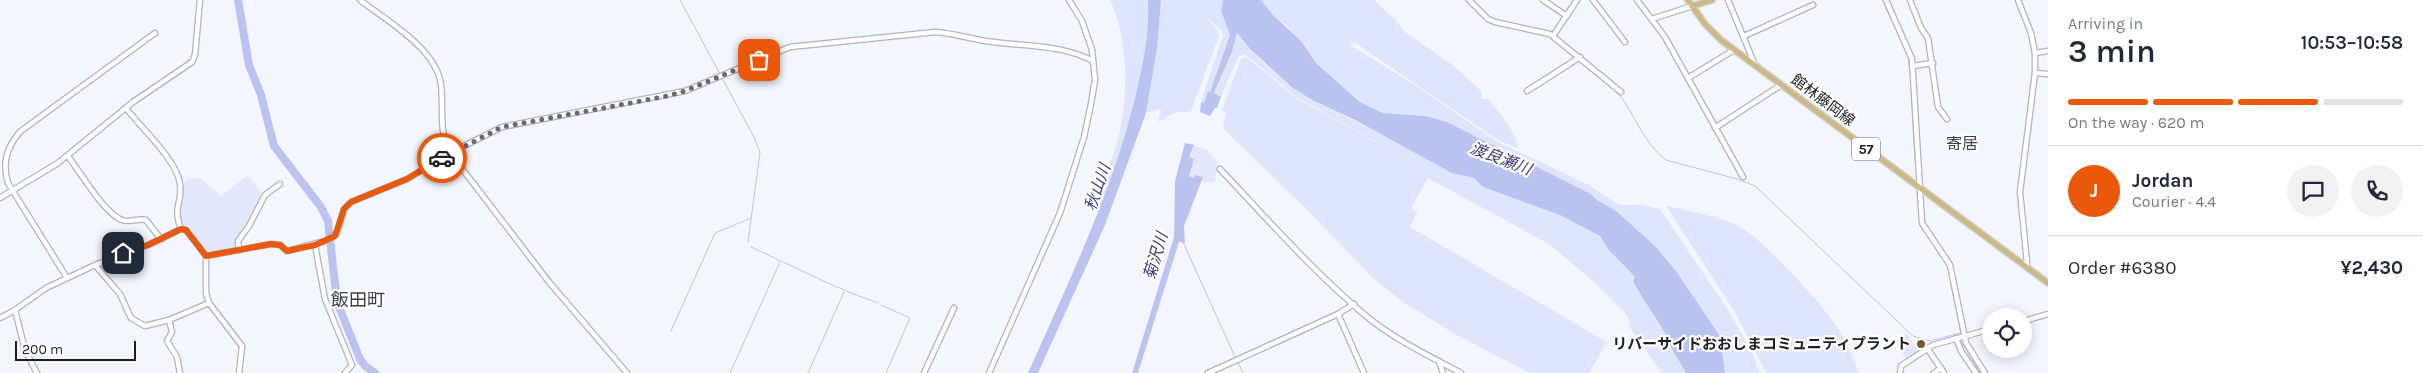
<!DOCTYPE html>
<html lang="en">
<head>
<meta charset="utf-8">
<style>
	:root { --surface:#fff; --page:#f2f2f3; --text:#1f2937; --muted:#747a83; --line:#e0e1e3; --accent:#ea580c }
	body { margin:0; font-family:Karla,"Noto Sans JP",sans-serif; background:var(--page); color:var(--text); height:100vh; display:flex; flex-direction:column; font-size:19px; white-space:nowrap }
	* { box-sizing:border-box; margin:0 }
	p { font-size:16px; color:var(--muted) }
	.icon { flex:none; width:28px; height:28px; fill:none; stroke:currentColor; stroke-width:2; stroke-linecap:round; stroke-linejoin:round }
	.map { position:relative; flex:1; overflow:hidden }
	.details { display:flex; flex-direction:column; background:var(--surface); width:375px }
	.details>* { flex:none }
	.tools { position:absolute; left:1982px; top:308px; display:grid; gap:10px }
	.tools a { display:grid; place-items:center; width:50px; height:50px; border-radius:50%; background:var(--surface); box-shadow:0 2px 12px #0003; font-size:25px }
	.scale { position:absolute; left:15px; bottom:12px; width:121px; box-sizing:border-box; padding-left:5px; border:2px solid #1d1e23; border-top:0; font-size:14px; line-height:18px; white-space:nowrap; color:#1d1e23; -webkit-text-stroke:4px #fff; paint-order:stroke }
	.pin { position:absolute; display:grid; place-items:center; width:42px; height:42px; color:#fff; margin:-21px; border-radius:10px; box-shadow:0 2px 8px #0006 }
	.courier { position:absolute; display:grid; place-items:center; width:50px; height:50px; margin:-25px; border:4px solid #ea580c; border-radius:50%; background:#fff; color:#222; box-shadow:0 1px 6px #0007 }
	.headline em { font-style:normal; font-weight:600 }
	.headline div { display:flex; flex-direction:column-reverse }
	.headline { display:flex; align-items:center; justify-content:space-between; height:85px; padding:0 20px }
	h1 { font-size:32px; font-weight:600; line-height:38px }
	.bar { display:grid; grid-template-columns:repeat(4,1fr); gap:8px 5px; align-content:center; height:60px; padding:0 20px }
	.bar i { height:6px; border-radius:4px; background:var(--line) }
	.bar .active { background:var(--accent) }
	.bar p { grid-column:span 4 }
	.line { display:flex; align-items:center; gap:12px; padding:0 20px; border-top:1px solid var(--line) }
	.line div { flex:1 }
	.round { display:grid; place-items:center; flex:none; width:52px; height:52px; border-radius:26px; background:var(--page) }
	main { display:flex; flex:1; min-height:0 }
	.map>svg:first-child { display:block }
	.built { fill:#e4e8fd }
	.green { fill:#e0e5fe }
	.water { fill:#bbc4f1 }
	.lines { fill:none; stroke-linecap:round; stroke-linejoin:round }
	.stream { stroke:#bbc4f1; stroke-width:1 }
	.river { stroke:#bbc4f1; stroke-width:8 }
	.minor-casing { stroke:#b0b3c0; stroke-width:7 }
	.major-casing { stroke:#d2d2d3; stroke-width:8 }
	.minor { stroke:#fff; stroke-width:4.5 }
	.major { stroke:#cdb986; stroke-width:5 }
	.done { stroke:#686a70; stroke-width:5; stroke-dasharray:0 9 }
	.route { stroke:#ea580c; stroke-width:6 }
	.poi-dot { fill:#705d2b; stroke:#fff; stroke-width:2 }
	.labels { text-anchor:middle; stroke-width:4.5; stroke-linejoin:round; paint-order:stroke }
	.shield { fill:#fff; stroke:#616265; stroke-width:1 }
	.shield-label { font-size:14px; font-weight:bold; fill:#1d1e23 }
	.street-label { font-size:15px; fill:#1d1e23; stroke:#fff }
	.poi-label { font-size:15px; font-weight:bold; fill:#1d1e23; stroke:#fff; text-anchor:end }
	.neighbourhood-label { font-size:16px; fill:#3d3f4a; stroke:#fff }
	.water-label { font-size:16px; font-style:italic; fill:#363c73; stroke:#fff }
	.quarter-label { font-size:18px; fill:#3d3f4a; stroke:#fff }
</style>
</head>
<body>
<main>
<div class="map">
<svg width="2048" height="373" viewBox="0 0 2048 373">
	<rect width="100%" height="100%" fill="#f4f6fe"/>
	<g class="built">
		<polygon points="1194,145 1208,150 1220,166 1216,173 1215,183 1202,181 1203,177 1196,175 1194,178 1189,176 1194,159 1189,157"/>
		<polygon points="248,175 263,195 237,248 206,254 187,228 182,228 178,218 181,193 186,179 200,178 221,196"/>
	</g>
	<g class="green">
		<path d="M1110 0H1148C1151 71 1124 139 1101 206 1096 186 1112 162 1117 143 1129 100 1129 40 1110 0Z"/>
		<polygon points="1161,0 1223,0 1221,11 1230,35 1210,92 1208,92 1204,103 1201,102 1223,35 1222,31 1205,16 1218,31 1219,36 1191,111 1174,113 1158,122 1161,109 1146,113 1157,49"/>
		<path d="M1261 0H1374L1395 19 1405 32 1454 66 1480 90 1482 93 1481 99H1488C1500 113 1515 131 1519 149L1498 140 1354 42 1350 45 1418 87 1496 141 1589 185 1619 205H1641L1660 209 1726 307 1749 346 1760 373H1725L1720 336 1676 271 1654 245 1615 210 1598 201 1591 194 1447 122 1426 116 1383 113 1360 102 1316 63 1288 27 1273 15Z"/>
		<path d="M1237 33C1256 60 1286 83 1314 101L1463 175 1474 178 1484 187 1560 215 1600 236 1608 249 1635 277 1655 318 1668 338 1669 344 1686 373H1662L1630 328 1628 317 1622 310 1595 283 1549 244 1428 178 1411 208 1417 212 1410 227 1607 342 1589 373H1530L1458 336 1400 300 1373 278 1312 215 1223 128 1226 112 1222 110 1241 59 1246 57 1298 99 1469 194 1298 98 1245 54 1238 57 1221 97 1214 94 1232 52Z"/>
		<path d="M1666 206C1691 211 1717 215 1740 227 1763 239 1823 305 1838 328 1847 342 1853 358 1859 373H1766L1735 312Z"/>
		<polygon points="1906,333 1918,350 1906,358 1895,341"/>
	</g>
	<g class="water">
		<path d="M1148 0H1161L1157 49 1146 113 1105 225 1038 373H1028C1070 279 1115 186 1138 86 1145 52 1149 35 1148 0Z"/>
		<polygon points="1223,0 1261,0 1273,15 1301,41 1316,63 1360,102 1383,113 1426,116 1447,122 1591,194 1598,201 1615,210 1654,245 1676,271 1720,336 1725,373 1686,373 1669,344 1668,338 1633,282 1635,277 1608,249 1600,236 1560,215 1483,187 1474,178 1452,173 1355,120 1314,101 1293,88 1250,49 1237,33 1232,52 1214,93 1221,97 1217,108 1215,108 1210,116 1200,112 1201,102 1204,103 1208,91 1210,92 1230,35 1221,11"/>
		<polygon points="1185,143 1194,145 1189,157 1194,159 1189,176 1194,178 1195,175 1203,177 1184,226 1185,243 1179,242 1138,373 1132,373 1174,237 1175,181"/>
	</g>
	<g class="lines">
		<g class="stream">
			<polyline points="680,0 720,74"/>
			<polyline points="1883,0 1887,12"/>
			<polyline points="1890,17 1900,38"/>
			<polyline points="1490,23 1510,27"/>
			<polyline points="1908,55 1911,81"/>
			<polyline points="722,78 754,137 760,152 748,242"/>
			<polyline points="1911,88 1915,160"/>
			<path d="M1619 94C1635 115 1644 144 1666 160L1737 179 1755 186 1913 336 1930 341 1960 333"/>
			<polyline points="1916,167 1917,183"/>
			<polyline points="1917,192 1920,223 1926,234"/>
			<polyline points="1930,240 1934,244"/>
			<polyline points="1183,242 1236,359"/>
			<path d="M751 247C793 266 834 288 878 303"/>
			<polyline points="1947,264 1961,334"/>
			<polyline points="881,305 910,318 886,373"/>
			<polyline points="671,331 715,233 751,218"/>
			<polyline points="1962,343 1980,373"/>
			<polyline points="1238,362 1243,373"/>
			<polyline points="730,373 780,262"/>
			<polyline points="808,373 844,292"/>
		</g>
		<polyline class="river" points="238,0 249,65 261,95 274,146 321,207 328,221 337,302 360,359 365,366 375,373"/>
		<g class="minor-casing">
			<g id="minor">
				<path d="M360 0C387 21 437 49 441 85 444 111 438 128 450 153L549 282 627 373"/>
				<polyline points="1469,0 1488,19 1495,22 1550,34 1621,92"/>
				<polyline points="1543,0 1567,16"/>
				<polyline points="1593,0 1625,42"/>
				<polyline points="1637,0 1665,37 1743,177"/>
				<polyline points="1728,0 1755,65"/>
				<polyline points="1886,0 1912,59 1922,223 1950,265 1966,343 1985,373"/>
				<polyline points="1910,0 1921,28 1928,38 1938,107 1947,119"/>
				<polyline points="2018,0 2031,33 2035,53 2035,73 2020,192 2027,263 2026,267"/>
				<polyline points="1652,19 1692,6"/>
				<polyline points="1553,36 1577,0"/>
				<polyline points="1744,36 1813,5"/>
				<polyline points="2035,53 2048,51"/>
				<polyline points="1912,66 1933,63"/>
				<polyline points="2035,73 2048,74"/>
				<polyline points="1688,78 1734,50"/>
				<polyline points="1527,91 1580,57"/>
				<path d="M126 108C141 128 177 160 180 184 183 201 172 207 181 229"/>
				<polyline points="1715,128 1781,85"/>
				<path d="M68 156C79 171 105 214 122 220 129 223 138 218 146 220L161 239"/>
				<path d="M1220 169C1267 219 1313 271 1366 316 1394 339 1429 356 1461 373"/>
				<polyline points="0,198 58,163 133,102 192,62 195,55 200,0"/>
				<polyline points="315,245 325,299 352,365 345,373"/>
				<polyline points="239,250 238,241 249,226 265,195 280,184"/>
				<path d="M206 256 271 244 280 245 287 251 325 241 337 233 344 209 351 202 407 179 450 153 502 127 685 91 790 47 935 32C951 33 964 37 980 40 1016 47 1060 43 1093 61"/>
				<polyline points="95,265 120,294 131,318 145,326 169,320 209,303"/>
				<path d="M67 278 8 183C2 164 7 146 21 131L155 33"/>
				<polyline points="15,310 46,288 95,265 148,245 181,229 186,230 206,256 206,293 209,303 242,346 239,373"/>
				<polyline points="1338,314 1364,373"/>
				<polyline points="0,318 15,310 25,350 37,373"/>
				<polyline points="169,320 172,332 167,341 177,357 180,373"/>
				<polyline points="2024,321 2048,314"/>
				<polyline points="1956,338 1961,351 1976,373"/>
				<polyline points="1927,348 1944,373"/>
				<polyline points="1439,361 1443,373"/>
				<polyline points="924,373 954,308"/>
				<polyline points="989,373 1060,213 1084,137 1091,104 1095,80 1092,50 1082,21 1069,0"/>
				<polyline points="1208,373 1338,314 1354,304"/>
				<polyline points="1900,373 1901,366 1933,345 1991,329"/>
				<polyline points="1934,373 1941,368"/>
			</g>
		</g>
		<g class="major-casing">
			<g id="major">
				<polyline points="1688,0 1705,24 1721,40 2048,283"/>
				<polyline points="1692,6 1712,0"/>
			</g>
		</g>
		<use href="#minor" class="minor"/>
		<use href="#major" class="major"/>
	</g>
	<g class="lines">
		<polyline class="done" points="442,158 502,127 667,96 685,91 759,60"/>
		<polyline class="route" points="123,253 148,245 181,229 186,230 206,256 271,244 280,245 287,251 315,245 335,236 344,209 351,202 407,179 442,158"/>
	</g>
	<circle class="poi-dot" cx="1921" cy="344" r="5"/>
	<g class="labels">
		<rect class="shield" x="1852" y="137.5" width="28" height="23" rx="4"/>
		<g class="shield-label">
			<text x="1866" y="154">57</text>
		</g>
		<g class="street-label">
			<text transform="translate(1823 100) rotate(37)" y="5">館林藤岡線</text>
		</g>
		<g class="poi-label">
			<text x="1911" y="349">リバーサイドおおしまコミュニティプラント</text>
		</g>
		<g class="neighbourhood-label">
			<text x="1962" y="149">寄居</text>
		</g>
		<g class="water-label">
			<text transform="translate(1501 158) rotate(21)" y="6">渡良瀬川</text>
			<text transform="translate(1097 187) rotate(-71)" y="6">秋山川</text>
			<text transform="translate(1155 256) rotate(-73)" y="6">菊沢川</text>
		</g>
		<g class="quarter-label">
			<text x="358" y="306">飯田町</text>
		</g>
	</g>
</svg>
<div class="tools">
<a><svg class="icon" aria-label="locate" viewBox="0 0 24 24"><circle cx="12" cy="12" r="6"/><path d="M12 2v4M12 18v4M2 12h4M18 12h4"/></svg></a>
</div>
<div class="scale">200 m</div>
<div class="pin" style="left:759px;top:60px;background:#ea580c"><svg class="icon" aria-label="bag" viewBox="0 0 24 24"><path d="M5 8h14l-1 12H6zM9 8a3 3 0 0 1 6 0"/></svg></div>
<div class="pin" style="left:123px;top:253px;background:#1f2937"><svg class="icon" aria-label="home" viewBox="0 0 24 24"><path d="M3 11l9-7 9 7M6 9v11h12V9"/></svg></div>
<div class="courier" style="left:442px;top:158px"><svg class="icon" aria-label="car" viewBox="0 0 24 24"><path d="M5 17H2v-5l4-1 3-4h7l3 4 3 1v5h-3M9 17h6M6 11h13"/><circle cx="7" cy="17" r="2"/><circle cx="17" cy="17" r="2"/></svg></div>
</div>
<section class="details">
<div class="headline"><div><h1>3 min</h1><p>Arriving in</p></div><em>10:53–10:58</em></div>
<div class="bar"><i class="active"></i><i class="active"></i><i class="active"></i><i></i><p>On the way · 620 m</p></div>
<div class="line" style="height:90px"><b class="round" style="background:var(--accent);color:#fff">J</b><div><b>Jordan</b><p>Courier · 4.4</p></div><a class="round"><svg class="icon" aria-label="chat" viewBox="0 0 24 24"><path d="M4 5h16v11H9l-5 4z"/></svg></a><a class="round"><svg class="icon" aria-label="phone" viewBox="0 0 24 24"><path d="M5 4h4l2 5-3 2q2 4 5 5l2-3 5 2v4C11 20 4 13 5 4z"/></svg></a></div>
<div class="line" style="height:65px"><div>Order #6380</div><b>¥2,430</b></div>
</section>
</main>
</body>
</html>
